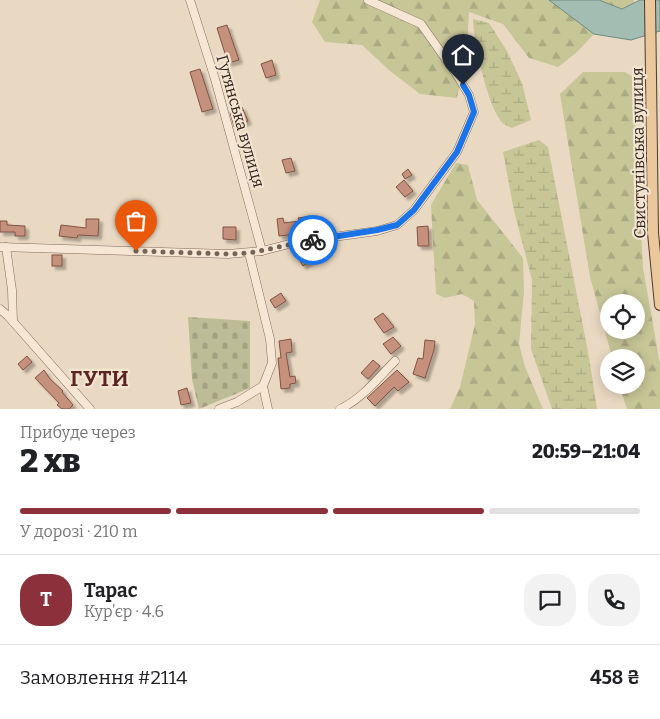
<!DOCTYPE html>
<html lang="uk">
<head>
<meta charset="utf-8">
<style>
	:root { --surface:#fff; --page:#f2f2f2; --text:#202124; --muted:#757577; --line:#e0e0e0; --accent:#8c303c }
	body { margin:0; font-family:Bitter,serif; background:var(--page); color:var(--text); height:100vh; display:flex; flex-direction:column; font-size:19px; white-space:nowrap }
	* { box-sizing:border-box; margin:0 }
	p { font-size:16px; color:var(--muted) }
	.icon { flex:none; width:28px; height:28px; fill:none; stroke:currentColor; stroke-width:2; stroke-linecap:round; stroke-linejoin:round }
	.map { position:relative; height:409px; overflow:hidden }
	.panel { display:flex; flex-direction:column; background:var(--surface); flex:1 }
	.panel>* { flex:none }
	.fabs { position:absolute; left:600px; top:294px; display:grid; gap:10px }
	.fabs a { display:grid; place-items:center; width:45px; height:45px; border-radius:50%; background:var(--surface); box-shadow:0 2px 12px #0003; font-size:25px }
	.pin { position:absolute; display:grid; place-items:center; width:42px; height:42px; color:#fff; margin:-51px -21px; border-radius:50% 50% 50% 0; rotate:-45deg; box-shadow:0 0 5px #0007 }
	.pin .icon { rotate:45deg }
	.courier { position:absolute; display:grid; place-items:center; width:50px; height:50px; margin:-25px; border:4px solid #1a73e8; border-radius:50%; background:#fff; color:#222; box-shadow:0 1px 6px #0007 }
	.headline em { font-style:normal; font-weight:800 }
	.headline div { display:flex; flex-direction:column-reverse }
	.headline { display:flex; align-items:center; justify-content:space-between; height:85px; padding:0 20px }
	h1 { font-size:32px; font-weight:800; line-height:38px }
	.bar { display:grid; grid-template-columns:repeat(4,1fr); gap:8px 5px; align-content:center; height:60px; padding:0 20px }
	.bar i { height:6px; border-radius:4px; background:var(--line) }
	.bar .active { background:var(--accent) }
	.bar p { grid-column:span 4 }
	.line { display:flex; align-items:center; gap:12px; padding:0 20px; border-top:1px solid var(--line) }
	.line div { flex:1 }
	.round { display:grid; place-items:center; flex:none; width:52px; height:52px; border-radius:20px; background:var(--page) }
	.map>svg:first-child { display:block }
	.forest { fill:url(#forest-firs); fill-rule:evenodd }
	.wetland { fill:url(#wetland-marsh) }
	.cemetery { fill:url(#cemetery-stones) }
	.water { fill:#a4bdb2; stroke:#6c8a7e }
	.building { fill:#c5907b; stroke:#7f5343; filter:url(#shadow) }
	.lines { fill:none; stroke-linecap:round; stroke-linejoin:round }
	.minor-casing { stroke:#826a5b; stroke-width:9 }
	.major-casing { stroke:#503a2f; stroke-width:12 }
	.minor { stroke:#f5e7d4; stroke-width:8 }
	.major { stroke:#eac89c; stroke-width:10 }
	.done { stroke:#736457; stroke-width:5; stroke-dasharray:0 9 }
	.route { stroke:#1a73e8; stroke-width:6 }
	.labels { text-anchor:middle; stroke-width:4.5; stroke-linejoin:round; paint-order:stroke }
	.street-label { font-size:16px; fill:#33251e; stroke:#f2e4d1 }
	.district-label { font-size:21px; font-weight:bold; letter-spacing:1px; fill:#5c2521; stroke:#f2e4d1 }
</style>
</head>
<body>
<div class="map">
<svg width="660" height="409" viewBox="0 0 660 409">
	<defs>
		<pattern id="forest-firs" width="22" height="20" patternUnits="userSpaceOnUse" patternTransform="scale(1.25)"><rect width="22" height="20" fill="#c7c697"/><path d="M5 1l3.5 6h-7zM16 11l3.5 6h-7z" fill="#abaa82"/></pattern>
		<pattern id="wetland-marsh" width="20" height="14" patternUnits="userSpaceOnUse" patternTransform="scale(1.25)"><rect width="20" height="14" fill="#c7c697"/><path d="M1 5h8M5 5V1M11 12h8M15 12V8" fill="none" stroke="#abaa82"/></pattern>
		<pattern id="cemetery-stones" width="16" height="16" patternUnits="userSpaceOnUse" patternTransform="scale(1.25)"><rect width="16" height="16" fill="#bcbc96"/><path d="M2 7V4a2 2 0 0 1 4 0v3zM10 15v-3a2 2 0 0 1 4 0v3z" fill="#a2a181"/></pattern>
		<filter id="shadow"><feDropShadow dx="3.5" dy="3.5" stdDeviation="1" flood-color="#0004"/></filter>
	</defs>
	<rect width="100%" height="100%" fill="#ead9c2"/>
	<g class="forest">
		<polygon points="320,0 549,0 594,34 576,53 558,67 529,58 503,24 469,12 467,50 457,98 420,94 390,71 362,45 325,42 312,22"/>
		<polygon points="599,0 634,0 634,3 622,9"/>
		<path d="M583 72H625L633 77 643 268 660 364V409H627L619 385H636V358L612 357 590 277 560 94ZM636 302V330H609V302Z"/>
		<polygon points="456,163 468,165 477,200 523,258 524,292 519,344 525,367 543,409 450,409 460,387 475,324 474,301 462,294 445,298 436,294 431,205"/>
	</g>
	<g class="wetland">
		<path d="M473 19 489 23 507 51 522 83 531 120 512 128C508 126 502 124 500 120 486 99 474 44 473 19Z"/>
		<polygon points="539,140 548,147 589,357 597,409 552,409 531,349 532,280 514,211 503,152"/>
	</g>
	<polygon class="cemetery" points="188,317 250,321 250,388 199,409 192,379"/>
	<polygon class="water" points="549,0 599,0 622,9 640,0 660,0 660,31 631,40 594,34"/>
	<g class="building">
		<polygon points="227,25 239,60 228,63 217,28"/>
		<polygon points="272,60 276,75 266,78 261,64"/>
		<polygon points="200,69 213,109 202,112 190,72"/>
		<polygon points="242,107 248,121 234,127 230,112"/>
		<polygon points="291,158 295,171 286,173 282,160"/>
		<polygon points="408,169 412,175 405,179 402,174"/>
		<polygon points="404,180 413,191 405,197 396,187"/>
		<polygon points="311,216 314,232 279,236 277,219 283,218 284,223 299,221 298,218"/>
		<polygon points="86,219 99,219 98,236 78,235 77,238 59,236 61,225 86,228"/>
		<polygon points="0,221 7,221 7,225 25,226 25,236 15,236 15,232 0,232"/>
		<polygon points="428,226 429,246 418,246 417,227"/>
		<polygon points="223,227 236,227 236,240 223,239"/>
		<polygon points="308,248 315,258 303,266 297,256"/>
		<rect x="52" y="255" width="10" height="11"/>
		<polygon points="281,293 286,301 275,308 270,300"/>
		<polygon points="383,313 394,327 384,333 374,319"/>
		<polygon points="393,337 401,346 391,354 383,344"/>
		<polygon points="291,339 292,352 286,353 290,377 295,376 296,383 290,384 290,388 281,389 278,358 281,358 279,341"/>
		<polygon points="425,340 435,341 434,350 425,378 413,374 418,358 423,359"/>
		<polygon points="27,356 32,362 23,370 18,364"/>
		<polygon points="373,360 380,366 368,379 361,373"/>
		<polygon points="44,370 50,379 63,391 62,392 73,405 69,409 62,409 57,405 59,403 35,378"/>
		<polygon points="397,370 409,382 398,391 394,387 375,406 367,398"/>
		<polygon points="187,388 191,403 181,405 178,391"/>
	</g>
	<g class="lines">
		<g class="minor-casing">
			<g id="minor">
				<polyline points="190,0 215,79 262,251"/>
				<polyline points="0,247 228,254 262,251 297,242 377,231 397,225 414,210 457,152 474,112 469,95 457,75 421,24 368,0"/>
				<polyline points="6,247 12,290 13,322"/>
				<polyline points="0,309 8,316 90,409"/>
				<polyline points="263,386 268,409"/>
				<polyline points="219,409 237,402 263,386 272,363 270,339 249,253"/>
				<path d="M340 409C362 399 378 378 395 361"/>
			</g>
		</g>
		<g class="major-casing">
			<polyline id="major" points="650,0 653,233 660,305"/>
		</g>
		<use href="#minor" class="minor"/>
		<use href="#major" class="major"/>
	</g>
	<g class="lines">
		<polyline class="done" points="136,251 228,254 249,253 313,240"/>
		<polyline class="route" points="313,240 377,230 397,225 414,210 457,152 474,112 469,95 463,85"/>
	</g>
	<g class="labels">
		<g class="street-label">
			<text transform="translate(241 121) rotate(74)" y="6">Гутянська вулиця</text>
			<text transform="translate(638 153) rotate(-91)" y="6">Свистунівська вулиця</text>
		</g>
		<g class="district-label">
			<text x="100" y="386">ГУТИ</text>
		</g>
	</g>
</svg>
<div class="fabs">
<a><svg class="icon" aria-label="locate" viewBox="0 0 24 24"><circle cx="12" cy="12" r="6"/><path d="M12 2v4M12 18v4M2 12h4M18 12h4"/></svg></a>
<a><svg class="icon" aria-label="layers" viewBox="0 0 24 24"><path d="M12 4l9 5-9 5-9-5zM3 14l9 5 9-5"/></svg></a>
</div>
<div class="pin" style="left:136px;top:251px;background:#ea580c"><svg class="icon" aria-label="bag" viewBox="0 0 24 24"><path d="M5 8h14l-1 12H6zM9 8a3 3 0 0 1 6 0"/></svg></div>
<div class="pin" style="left:463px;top:85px;background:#1f2937"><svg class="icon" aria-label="home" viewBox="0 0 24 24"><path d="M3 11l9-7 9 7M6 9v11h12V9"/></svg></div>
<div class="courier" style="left:313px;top:240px"><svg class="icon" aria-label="bike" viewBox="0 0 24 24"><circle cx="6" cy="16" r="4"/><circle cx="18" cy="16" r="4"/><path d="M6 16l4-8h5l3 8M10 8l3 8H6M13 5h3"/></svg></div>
</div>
<section class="panel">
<div class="headline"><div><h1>2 хв</h1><p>Прибуде через</p></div><em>20:59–21:04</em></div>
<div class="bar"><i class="active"></i><i class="active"></i><i class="active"></i><i></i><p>У дорозі · 210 m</p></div>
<div class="line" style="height:90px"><b class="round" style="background:var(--accent);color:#fff">Т</b><div><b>Тарас</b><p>Кур’єр · 4.6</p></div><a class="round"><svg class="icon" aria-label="chat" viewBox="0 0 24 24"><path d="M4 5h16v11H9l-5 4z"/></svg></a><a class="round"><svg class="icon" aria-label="phone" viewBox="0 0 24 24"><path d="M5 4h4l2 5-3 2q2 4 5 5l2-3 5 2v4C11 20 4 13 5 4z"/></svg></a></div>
<div class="line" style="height:65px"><div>Замовлення #2114</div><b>458 ₴</b></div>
</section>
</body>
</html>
